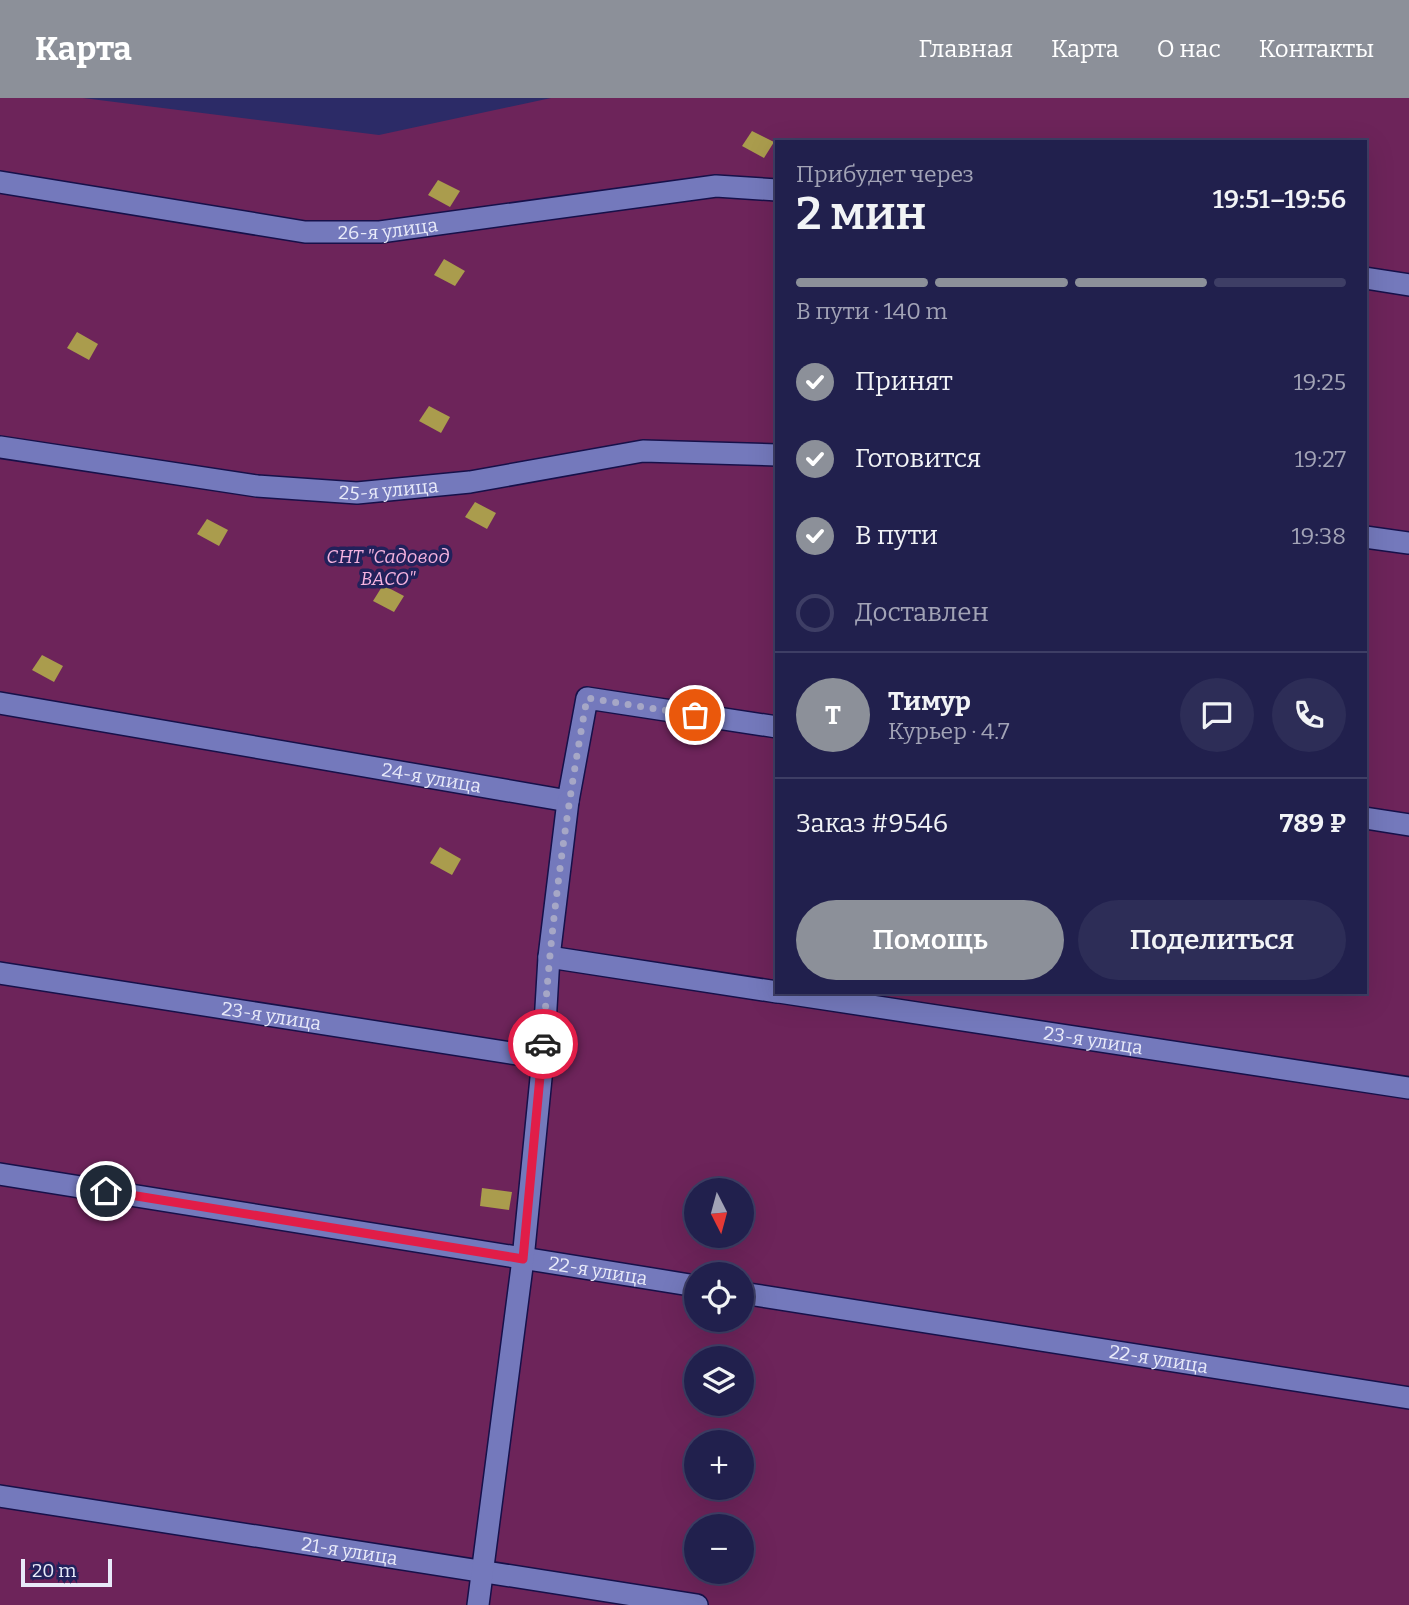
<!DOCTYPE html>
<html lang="ru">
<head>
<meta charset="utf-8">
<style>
	:root { --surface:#21204d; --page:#2d2d57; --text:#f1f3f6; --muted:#a2a3b6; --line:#3e3e65; --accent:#8c9099 }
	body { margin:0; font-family:Bitter,serif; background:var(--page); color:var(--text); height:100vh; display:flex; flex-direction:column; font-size:26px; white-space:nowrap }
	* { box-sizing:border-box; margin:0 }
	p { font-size:23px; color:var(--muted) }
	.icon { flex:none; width:38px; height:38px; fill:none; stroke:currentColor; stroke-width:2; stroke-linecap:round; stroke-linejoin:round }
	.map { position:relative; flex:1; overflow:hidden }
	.sheet { position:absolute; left:775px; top:42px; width:592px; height:854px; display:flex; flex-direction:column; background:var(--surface); border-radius:0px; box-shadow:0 7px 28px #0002,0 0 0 2px var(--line) }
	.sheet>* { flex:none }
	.needle { width:46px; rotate:174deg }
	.fabs { position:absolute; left:684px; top:1080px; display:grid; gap:14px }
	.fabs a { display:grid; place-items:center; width:70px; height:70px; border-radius:50%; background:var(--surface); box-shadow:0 7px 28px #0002,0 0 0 2px var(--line); font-size:35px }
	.scale { position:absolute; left:21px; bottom:18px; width:91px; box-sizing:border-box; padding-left:7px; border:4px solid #e8eaf9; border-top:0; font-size:19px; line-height:24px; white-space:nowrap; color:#e8eaf9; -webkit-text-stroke:5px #22215b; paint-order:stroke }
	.pin { position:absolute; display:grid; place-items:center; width:60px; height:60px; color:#fff; margin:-30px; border:4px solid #fff; border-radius:50%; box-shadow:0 2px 7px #0007 }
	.courier { position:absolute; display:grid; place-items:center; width:70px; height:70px; margin:-35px; border:5px solid #e11d48; border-radius:50%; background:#fff; color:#222; box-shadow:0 2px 9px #0007 }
	.head em { font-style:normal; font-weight:600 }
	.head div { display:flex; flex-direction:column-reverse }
	.head { display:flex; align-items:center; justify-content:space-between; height:119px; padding:0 21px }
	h1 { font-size:46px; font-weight:600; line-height:52px }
	.bar { display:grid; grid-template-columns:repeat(4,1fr); gap:10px 7px; align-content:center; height:84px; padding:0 21px }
	.bar i { height:9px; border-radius:5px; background:var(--line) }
	.bar .selected { background:var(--accent) }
	.bar p { grid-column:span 4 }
	.line { display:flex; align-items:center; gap:18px; padding:0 21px; border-top:2px solid var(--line) }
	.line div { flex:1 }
	.round { display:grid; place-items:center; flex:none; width:74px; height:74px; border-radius:37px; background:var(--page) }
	ol { padding:0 21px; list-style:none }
	li { display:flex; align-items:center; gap:21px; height:77px }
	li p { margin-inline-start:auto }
	li .icon { padding:7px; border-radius:50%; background:var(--accent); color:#fff; stroke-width:4 }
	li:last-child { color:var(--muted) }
	li i { width:38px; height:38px; border:4px solid var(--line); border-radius:50% }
	.action { display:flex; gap:14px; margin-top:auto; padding:14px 21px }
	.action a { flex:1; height:80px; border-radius:42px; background:var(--accent); color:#fff; font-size:28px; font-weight:600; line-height:80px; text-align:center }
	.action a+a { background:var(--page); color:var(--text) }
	header { display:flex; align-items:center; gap:42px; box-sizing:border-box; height:98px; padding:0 35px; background:var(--accent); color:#fff }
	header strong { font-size:33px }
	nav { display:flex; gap:38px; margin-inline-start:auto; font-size:24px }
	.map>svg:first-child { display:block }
	.green { fill:#6d245a; fill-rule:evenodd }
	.building { fill:#aa9c4d }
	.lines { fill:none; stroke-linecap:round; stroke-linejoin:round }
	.minor-casing { stroke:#161049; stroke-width:24 }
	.minor { stroke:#7479bc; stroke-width:21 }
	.done { stroke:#a6a7c6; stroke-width:7; stroke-dasharray:0 12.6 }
	.route { stroke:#e11d48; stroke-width:9 }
	.labels { text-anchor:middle; stroke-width:7; stroke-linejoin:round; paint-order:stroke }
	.street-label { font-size:19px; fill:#e8eaf9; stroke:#22215b }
	.park-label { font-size:19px; font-style:italic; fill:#f5b3df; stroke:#22215b }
</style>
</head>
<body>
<header>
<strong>Карта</strong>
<nav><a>Главная</a><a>Карта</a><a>О нас</a><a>Контакты</a></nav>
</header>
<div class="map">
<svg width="1409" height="1507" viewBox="0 0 1409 1507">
	<rect width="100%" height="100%" fill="#2c2b67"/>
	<path class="green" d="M0 0H83L379 37 551 0H1409V1507H0ZM777 44H1365V894H777ZM696 1092H742V1138H696ZM696 1176H742V1222H696ZM696 1260H742V1306H696ZM696 1344H742V1390H696ZM696 1428H742V1474H696Z"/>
	<g class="building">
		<polygon points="752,33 774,44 764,60 742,48"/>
		<polygon points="438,82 460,93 450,109 428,97"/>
		<polygon points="444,161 465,173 455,188 434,177"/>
		<polygon points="77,234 98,246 89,262 67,250"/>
		<polygon points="429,308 450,319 441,335 419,323"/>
		<polygon points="475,404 496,415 487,431 465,419"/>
		<polygon points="207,421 228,432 219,448 197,436"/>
		<polygon points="383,487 404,498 394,514 373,503"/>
		<polygon points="42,557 63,568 54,584 32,572"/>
		<polygon points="440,749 461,761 452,777 430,765"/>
		<polygon points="482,1090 512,1094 509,1112 480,1108"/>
	</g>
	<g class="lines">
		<g class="minor-casing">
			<g id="minor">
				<path id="s1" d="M0 84 305 134H380L716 88 777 92"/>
				<polyline points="1365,180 1409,187"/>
				<path id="s2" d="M0 349 257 388 357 395 470 384 643 353 777 357"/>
				<polyline points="1365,439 1409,445"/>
				<path id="s3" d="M0 605 568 703 587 600 777 629"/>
				<polyline points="1365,720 1409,727"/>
				<polyline points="549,859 777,894"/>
				<path id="s4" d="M0 875 543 960"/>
				<path id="s5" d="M779 894 1409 990"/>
				<path id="s6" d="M0 1076 696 1188"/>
				<path id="s7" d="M742 1195 1409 1300"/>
				<path id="s8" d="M0 1398 697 1507"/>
				<polyline points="478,1507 523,1161 543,960 549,859 568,703"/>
			</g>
		</g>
		<use href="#minor" class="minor"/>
	</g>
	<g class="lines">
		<path class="done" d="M543 946C550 829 566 715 587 600L695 617"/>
		<polyline class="route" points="106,1093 523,1161 543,946"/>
	</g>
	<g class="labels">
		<g class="street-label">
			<text dy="7" stroke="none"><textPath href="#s1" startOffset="392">26-я улица</textPath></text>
			<text dy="7" stroke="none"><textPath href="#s2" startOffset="392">25-я улица</textPath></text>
			<text dy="7" stroke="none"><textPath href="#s3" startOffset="438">24-я улица</textPath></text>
			<text dy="7" stroke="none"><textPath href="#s4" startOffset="275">23-я улица</textPath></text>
			<text dy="7" stroke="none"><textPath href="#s5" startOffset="318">23-я улица</textPath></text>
			<text dy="7" stroke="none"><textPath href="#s6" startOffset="606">22-я улица</textPath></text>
			<text dy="7" stroke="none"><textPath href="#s7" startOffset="422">22-я улица</textPath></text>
			<text dy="7" stroke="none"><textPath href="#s8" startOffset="354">21-я улица</textPath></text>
		</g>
		<g class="park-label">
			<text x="388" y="465">СНТ "Садовод<tspan x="388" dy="22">ВАСО"</tspan></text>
		</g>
	</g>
</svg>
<div class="fabs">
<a><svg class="needle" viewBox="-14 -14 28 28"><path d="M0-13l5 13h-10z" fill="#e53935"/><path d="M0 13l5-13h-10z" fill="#a2a3b6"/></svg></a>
<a><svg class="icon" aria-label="locate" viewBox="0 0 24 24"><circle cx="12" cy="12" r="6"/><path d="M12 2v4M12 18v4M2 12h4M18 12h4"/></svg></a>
<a><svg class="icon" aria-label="layers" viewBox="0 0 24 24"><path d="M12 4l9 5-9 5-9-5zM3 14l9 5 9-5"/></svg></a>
<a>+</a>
<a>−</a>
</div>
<div class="scale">20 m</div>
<div class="pin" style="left:695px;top:617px;background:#ea580c"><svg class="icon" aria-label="bag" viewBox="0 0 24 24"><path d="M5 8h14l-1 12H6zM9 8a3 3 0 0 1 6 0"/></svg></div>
<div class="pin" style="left:106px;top:1093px;background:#1f2937"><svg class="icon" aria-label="home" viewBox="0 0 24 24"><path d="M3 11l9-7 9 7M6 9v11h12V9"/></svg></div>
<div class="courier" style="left:543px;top:946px"><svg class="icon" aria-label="car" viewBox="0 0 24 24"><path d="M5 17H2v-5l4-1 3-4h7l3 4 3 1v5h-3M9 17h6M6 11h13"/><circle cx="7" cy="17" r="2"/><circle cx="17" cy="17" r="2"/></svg></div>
<section class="sheet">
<div class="head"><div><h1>2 мин</h1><p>Прибудет через</p></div><em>19:51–19:56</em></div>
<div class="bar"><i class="selected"></i><i class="selected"></i><i class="selected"></i><i></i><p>В пути · 140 m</p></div>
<ol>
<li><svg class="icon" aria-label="check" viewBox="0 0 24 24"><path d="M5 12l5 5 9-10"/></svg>Принят<p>19:25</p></li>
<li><svg class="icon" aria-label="check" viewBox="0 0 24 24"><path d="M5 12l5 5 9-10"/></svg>Готовится<p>19:27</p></li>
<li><svg class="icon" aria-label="check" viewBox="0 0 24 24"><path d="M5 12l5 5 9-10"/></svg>В пути<p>19:38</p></li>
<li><i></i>Доставлен</li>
</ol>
<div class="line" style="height:126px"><b class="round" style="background:var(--accent);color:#fff">Т</b><div><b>Тимур</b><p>Курьер · 4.7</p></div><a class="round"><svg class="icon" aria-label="chat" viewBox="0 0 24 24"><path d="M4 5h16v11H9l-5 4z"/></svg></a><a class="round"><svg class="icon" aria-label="phone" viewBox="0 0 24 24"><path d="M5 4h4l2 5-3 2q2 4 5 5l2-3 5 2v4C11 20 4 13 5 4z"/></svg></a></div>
<div class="line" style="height:91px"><div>Заказ #9546</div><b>789 ₽</b></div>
<div class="action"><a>Помощь</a><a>Поделиться</a></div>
</section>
</div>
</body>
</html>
